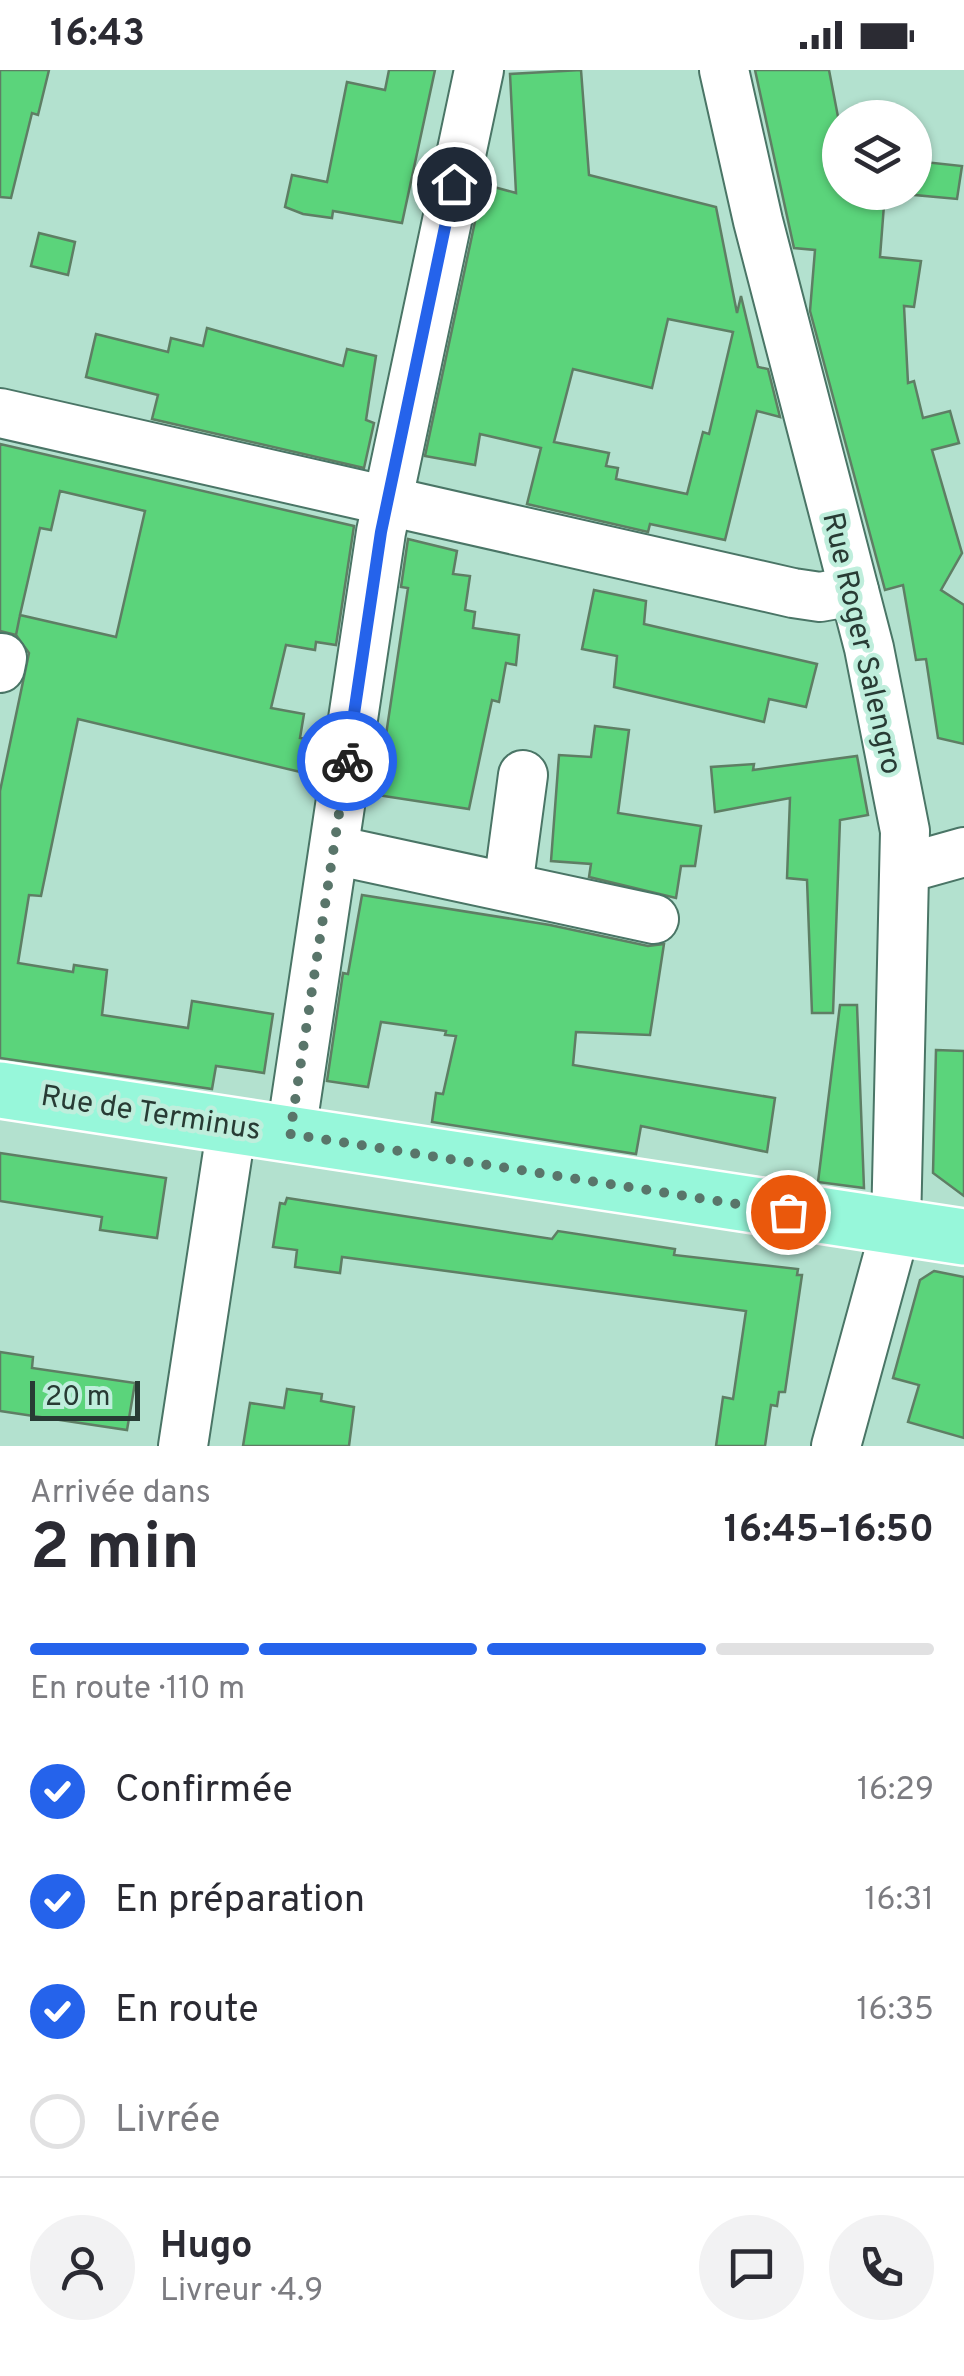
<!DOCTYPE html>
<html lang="fr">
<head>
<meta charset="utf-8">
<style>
	:root { --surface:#fff; --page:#f2f2f3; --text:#2b2b33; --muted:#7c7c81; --line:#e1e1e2; --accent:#2563eb }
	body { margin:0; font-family:Overpass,sans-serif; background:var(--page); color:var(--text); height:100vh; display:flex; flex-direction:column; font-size:38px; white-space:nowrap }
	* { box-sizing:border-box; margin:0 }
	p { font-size:32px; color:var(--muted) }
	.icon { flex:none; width:55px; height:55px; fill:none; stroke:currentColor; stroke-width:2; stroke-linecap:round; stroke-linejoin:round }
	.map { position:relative; height:1376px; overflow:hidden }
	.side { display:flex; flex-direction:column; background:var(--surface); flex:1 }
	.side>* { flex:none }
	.controls { position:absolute; left:822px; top:30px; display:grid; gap:20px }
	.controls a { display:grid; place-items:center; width:110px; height:110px; border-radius:50%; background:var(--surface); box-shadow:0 2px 8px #0004; font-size:50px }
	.scale { position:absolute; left:30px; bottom:25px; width:110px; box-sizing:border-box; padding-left:10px; border:5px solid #283b34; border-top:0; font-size:28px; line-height:35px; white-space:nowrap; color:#283b34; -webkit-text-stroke:8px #bfeedc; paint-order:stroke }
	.pin { position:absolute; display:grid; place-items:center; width:85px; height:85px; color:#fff; margin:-42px; border:5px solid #fff; border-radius:50%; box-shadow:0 2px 10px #0007 }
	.courier { position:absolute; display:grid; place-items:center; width:100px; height:100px; margin:-50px; border:8px solid #2563eb; border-radius:50%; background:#fff; color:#222; box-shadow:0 2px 12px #0007 }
	.overview em { font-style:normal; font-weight:700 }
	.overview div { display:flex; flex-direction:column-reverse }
	.overview { display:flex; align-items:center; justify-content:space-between; height:170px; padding:0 30px }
	h1 { font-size:65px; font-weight:700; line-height:75px }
	.bar { display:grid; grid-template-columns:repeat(4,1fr); gap:15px 10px; align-content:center; height:120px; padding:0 30px }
	.bar i { height:12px; border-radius:8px; background:var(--line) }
	.bar .current { background:var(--accent) }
	.bar p { grid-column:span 4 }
	.line { display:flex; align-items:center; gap:25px; padding:0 30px; border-top:2px solid var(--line) }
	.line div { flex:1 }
	.round { display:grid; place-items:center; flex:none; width:105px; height:105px; border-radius:52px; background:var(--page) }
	ol { padding:0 30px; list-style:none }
	li { display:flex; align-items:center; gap:30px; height:110px }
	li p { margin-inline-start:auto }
	li .icon { padding:10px; border-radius:50%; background:var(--accent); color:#fff; stroke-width:4 }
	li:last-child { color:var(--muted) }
	li i { width:55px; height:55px; border:5px solid var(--line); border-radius:50% }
	.status { display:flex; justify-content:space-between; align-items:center; height:70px; padding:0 50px; background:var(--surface); direction:ltr }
	.status svg { height:28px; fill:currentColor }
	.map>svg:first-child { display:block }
	.building { fill:#5bd47b; stroke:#5e7e64; stroke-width:2.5; fill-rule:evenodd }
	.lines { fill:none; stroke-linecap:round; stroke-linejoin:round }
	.minor-casing { stroke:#4a7566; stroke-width:52 }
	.major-casing { stroke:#fff; stroke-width:60 }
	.minor { stroke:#fff; stroke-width:48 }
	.major { stroke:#97f7da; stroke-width:55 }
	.done { stroke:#59756a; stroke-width:10; stroke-dasharray:0 18 }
	.route { stroke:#2563eb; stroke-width:12 }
	.labels { text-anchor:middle; stroke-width:9; stroke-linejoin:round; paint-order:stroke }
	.street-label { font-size:30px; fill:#283b34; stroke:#bfeedc }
</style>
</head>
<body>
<div class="status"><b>16:43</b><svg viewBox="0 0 49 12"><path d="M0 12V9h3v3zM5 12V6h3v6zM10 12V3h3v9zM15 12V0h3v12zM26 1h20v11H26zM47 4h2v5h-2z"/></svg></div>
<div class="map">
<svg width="964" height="1376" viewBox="0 0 964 1376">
	<rect width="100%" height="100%" fill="#b3e1cf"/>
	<g class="building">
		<polygon points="0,0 49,0 38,45 32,43 11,128 0,127"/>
		<polygon points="389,0 435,0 402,153 333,141 332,148 303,144 285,137 292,105 327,112 347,12 385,20"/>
		<path d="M581 0 589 105 716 137 737 243 741 226 758 297 768 299 780 347 757 341 725 470 650 454 648 462 527 434 541 378 480 364 475 395 425 386 483 114 516 123 510 4ZM668 249 733 262 709 364 703 362 687 424 616 409 618 398 606 396 609 383 554 372 573 299 652 318Z"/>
		<polygon points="755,0 829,0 840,57 840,122 885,122 880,187 921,191 914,237 904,236 908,313 914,311 923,348 950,341 959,373 932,380 962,483 941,520 964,535 964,674 938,668 926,589 916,590 903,515 885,520 810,241 815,180 794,178"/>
		<polygon points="915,91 962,96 957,129 915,125"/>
		<polygon points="39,163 75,172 68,205 31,196"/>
		<polygon points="207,258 343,296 347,279 376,286 366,350 374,353 364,398 152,349 158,325 86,307 96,264 168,282 171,268 203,276"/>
		<path d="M0 374 354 456 336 575 316 572 315 580 286 575 271 638 304 644 300 668 321 671 317 706 78 649 41 826 29 825 18 893 73 902 74 895 107 900 102 945 188 958 192 931 273 944 264 1003 216 996 212 1019 0 988V721L29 583 16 565 20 545 16 565 0 561ZM60 421 145 441 116 567 20 545 40 458 51 460Z"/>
		<polygon points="408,469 457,481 453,504 470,506 465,540 475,542 473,558 519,565 516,595 506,593 499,632 492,630 469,739 377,725 408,518 401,517"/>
		<polygon points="594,520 646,531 644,554 817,594 806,637 769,629 764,652 614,617 617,586 582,579"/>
		<polygon points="595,656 629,660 618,743 701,756 695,796 681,796 676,828 589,807 591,794 551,791 559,685 591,687"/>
		<polygon points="857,686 868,745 840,750 833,943 812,943 807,810 787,808 790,728 715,742 711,697 754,694 753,700"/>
		<polygon points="362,825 550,855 648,876 664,874 650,965 576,962 573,995 775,1028 767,1082 641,1056 636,1084 432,1052 436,1023 443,1024 456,966 445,965 446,961 381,952 368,1017 327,1011 343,903 348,904"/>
		<polygon points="840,935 857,935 864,1118 818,1112"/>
		<polygon points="936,980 964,981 964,1126 933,1103"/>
		<polygon points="0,1083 166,1108 157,1168 100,1160 102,1147 0,1131"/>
		<polygon points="287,1128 552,1169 558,1161 675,1179 674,1185 798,1199 797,1205 802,1205 785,1322 779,1322 777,1336 771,1335 765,1376 716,1376 723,1327 733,1329 746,1241 342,1187 340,1203 295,1197 297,1180 273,1177 280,1133 285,1134"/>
		<polygon points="934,1201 964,1207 964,1368 908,1352 919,1315 893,1308 920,1210"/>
		<polygon points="0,1282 33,1287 32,1298 135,1313 127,1360 0,1341"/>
		<polygon points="287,1319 322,1324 321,1331 354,1337 349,1376 243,1376 250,1333 284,1338"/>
	</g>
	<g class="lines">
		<g class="minor-casing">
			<g id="minor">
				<polyline points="724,0 758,151 869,578 905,761 896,1157 836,1376"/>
				<polyline points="0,343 793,523 820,527 854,521"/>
				<polyline points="0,598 2,588"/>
				<polyline points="334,780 654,849"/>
				<polyline points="907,798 964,782"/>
				<polyline points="508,817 523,705"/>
				<polyline points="291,1063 381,462 479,0"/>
				<polyline points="183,1376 232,1055"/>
			</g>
		</g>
		<g class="major-casing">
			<polyline id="major" points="0,1020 964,1167"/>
		</g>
		<use href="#minor" class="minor"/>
		<use href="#major" class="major"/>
	</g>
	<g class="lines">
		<polyline class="done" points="347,691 290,1064 788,1142"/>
		<polyline class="route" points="347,691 381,462 454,114"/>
	</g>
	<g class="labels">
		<g class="street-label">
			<text transform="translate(863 573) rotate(77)" y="10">Rue Roger Salengro</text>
			<text transform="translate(151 1042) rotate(9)" y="10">Rue de Terminus</text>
		</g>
	</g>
</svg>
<div class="controls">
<a><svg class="icon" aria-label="layers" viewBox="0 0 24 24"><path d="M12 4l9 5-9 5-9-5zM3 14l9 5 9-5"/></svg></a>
</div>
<div class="scale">20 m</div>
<div class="pin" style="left:788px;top:1142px;background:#ea580c"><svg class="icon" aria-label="bag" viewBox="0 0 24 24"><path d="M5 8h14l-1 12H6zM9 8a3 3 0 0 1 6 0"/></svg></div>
<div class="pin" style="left:454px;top:114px;background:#1f2937"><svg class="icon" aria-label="home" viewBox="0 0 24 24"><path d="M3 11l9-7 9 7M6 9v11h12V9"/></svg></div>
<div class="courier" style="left:347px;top:691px"><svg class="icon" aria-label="bike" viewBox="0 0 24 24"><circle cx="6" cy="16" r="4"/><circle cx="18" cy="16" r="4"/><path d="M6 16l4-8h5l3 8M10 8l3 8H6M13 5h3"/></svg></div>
</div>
<section class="side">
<div class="overview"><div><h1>2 min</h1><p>Arrivée dans</p></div><em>16:45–16:50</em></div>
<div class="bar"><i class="current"></i><i class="current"></i><i class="current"></i><i></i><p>En route · 110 m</p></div>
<ol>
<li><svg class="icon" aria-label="check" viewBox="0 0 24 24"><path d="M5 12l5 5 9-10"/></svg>Confirmée<p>16:29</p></li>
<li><svg class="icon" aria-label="check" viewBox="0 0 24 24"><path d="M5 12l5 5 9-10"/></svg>En préparation<p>16:31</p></li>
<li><svg class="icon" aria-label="check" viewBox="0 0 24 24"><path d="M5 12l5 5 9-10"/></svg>En route<p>16:35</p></li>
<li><i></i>Livrée</li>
</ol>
<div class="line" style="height:180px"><a class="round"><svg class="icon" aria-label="person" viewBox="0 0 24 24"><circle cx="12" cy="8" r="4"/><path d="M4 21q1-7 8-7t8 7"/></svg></a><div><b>Hugo</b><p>Livreur · 4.9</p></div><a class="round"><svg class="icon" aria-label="chat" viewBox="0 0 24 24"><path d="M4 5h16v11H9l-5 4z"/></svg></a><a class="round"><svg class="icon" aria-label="phone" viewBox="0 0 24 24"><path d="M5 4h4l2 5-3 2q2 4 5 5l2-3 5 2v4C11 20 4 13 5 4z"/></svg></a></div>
</section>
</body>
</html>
